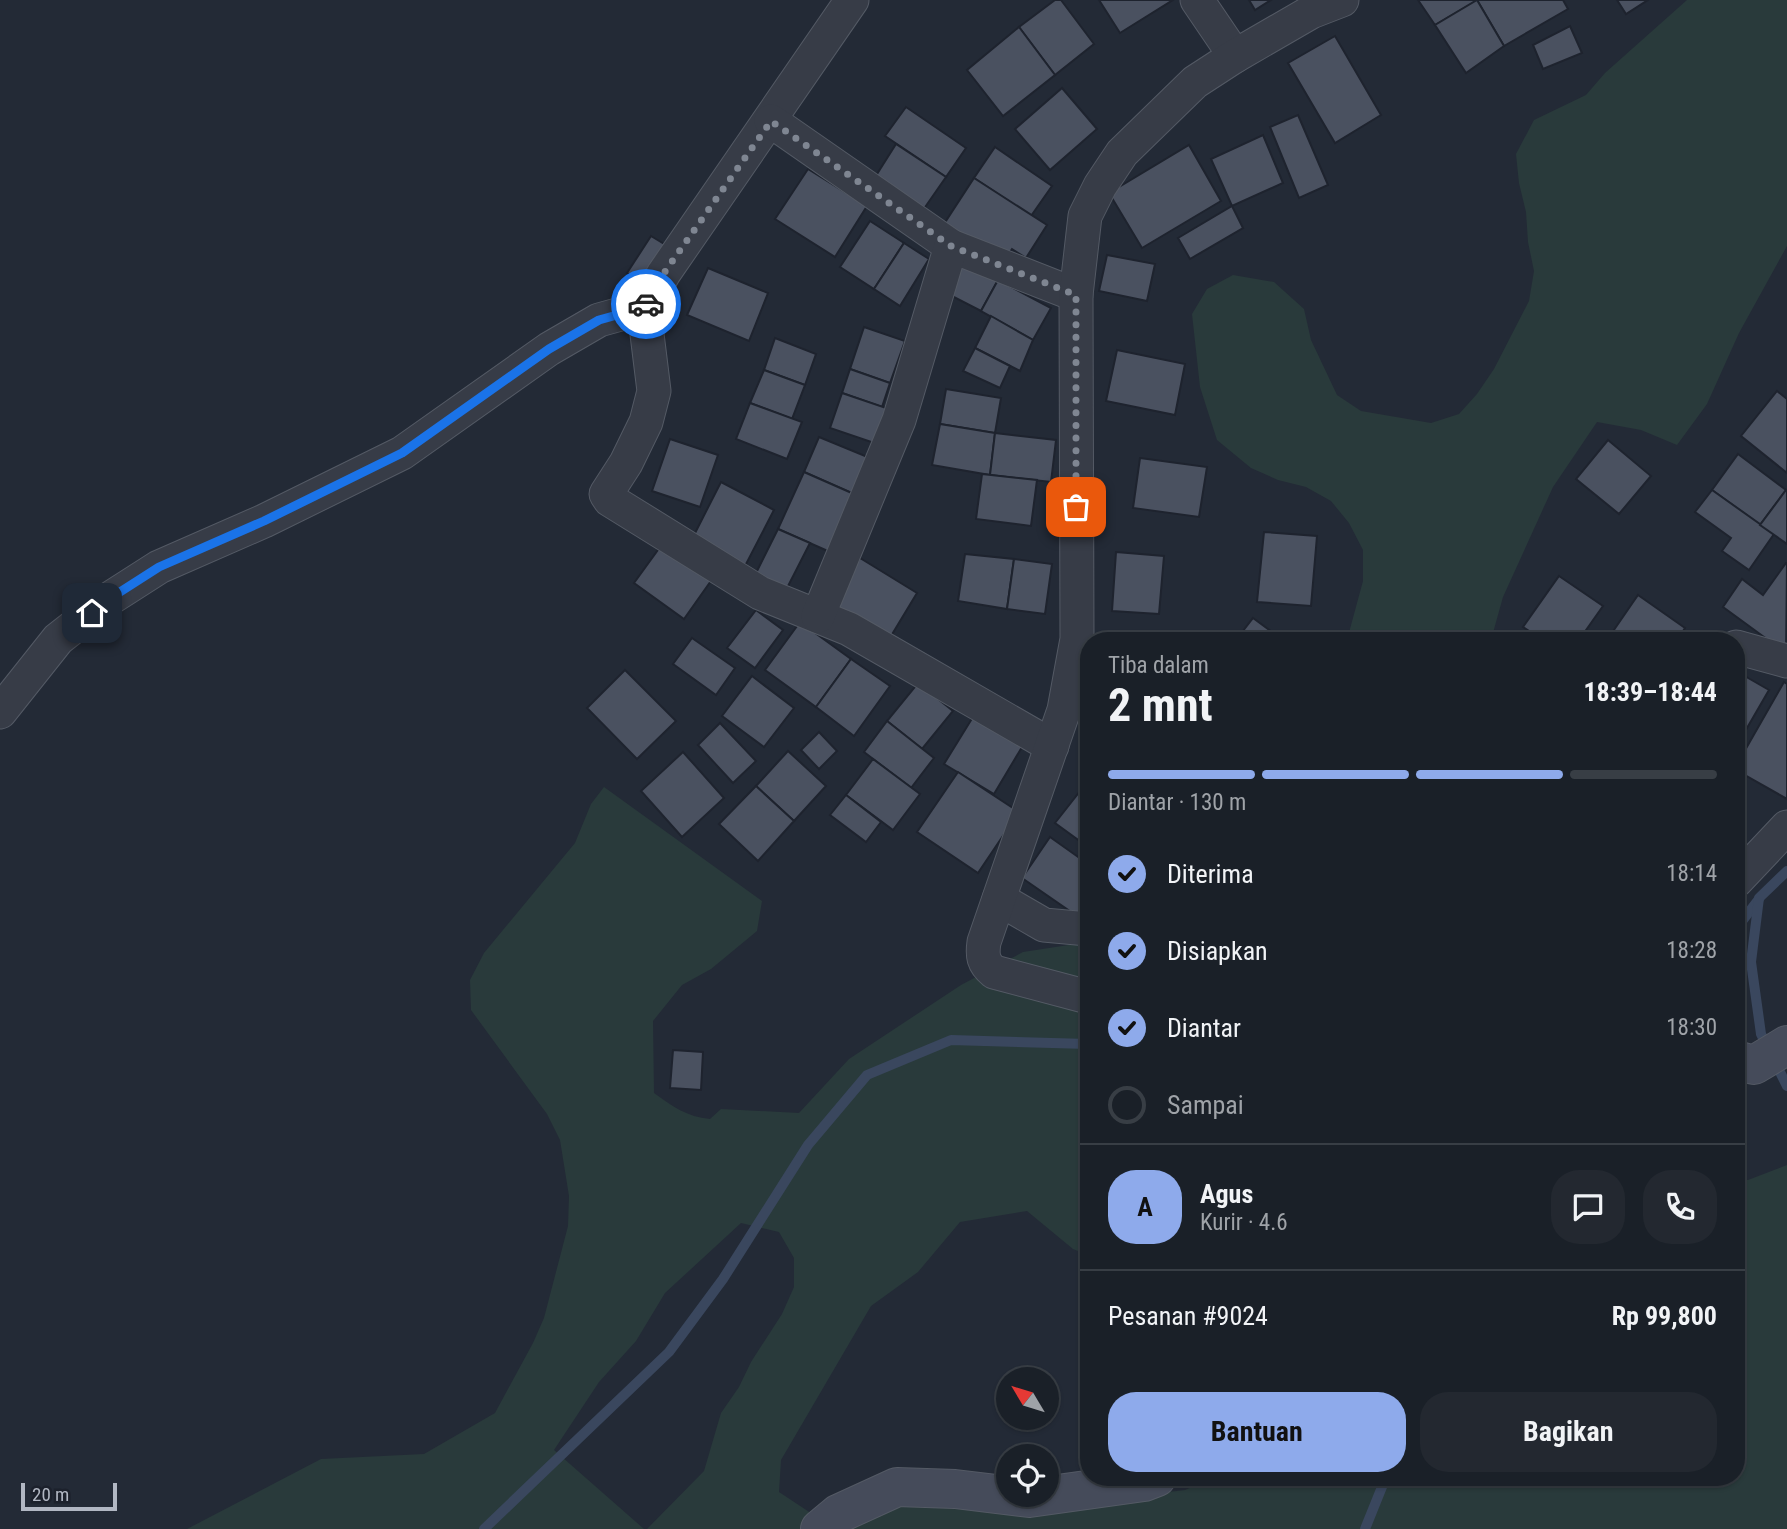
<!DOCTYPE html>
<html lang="id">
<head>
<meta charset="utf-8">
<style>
	:root { --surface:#1a2028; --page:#232830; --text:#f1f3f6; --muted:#9fa3a8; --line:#383e45; --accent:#8eaaeb }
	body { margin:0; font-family:"Roboto Condensed",sans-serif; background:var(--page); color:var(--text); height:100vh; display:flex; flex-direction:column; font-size:26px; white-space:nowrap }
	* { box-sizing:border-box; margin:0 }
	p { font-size:23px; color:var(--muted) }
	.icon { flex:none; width:38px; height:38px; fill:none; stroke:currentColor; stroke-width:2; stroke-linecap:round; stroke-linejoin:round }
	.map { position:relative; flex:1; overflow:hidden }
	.drawer { position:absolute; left:1080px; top:632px; width:665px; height:854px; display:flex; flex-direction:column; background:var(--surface); border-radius:28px; box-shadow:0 2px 5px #0004,0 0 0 2px var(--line) }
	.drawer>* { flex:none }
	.needle { width:46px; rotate:308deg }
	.buttons { position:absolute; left:996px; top:1367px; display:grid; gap:14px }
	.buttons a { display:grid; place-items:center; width:63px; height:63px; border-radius:50%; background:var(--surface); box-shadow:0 2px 5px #0004,0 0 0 2px var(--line); font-size:35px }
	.scale { position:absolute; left:21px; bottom:18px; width:96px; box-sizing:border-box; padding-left:7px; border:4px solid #b1b7c3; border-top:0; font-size:19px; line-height:24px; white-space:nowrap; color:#b1b7c3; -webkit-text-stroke:5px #1c212c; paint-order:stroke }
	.pin { position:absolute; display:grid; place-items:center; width:60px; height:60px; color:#fff; margin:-30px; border-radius:14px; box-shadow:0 4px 10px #0006 }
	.courier { position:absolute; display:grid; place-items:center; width:70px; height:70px; margin:-35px; border:5px solid #1a73e8; border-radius:50%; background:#fff; color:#222; box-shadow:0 2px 9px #0007 }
	.headline em { font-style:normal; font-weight:700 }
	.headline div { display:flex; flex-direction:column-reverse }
	.headline { display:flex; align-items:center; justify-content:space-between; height:119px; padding:0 28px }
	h1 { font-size:46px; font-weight:700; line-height:52px }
	.bar { display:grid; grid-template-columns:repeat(4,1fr); gap:10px 7px; align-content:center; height:84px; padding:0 28px }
	.bar i { height:9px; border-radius:5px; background:var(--line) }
	.bar .selected { background:var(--accent) }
	.bar p { grid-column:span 4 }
	.line { display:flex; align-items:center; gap:18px; padding:0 28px; border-top:2px solid var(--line) }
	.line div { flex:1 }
	.round { display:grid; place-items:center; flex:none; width:74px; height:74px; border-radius:28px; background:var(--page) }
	ol { padding:0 28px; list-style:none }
	li { display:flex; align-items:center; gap:21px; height:77px }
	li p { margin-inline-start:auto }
	li .icon { padding:7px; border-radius:50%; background:var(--accent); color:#111; stroke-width:4 }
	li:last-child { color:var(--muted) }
	li i { width:38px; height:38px; border:4px solid var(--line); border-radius:50% }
	.action { display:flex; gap:14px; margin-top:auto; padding:14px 28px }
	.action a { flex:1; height:80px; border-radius:28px; background:var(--accent); color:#111; font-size:28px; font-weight:700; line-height:80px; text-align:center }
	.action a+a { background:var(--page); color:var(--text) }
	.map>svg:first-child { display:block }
	.green { fill:#293a3b }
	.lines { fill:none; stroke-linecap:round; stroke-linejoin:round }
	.stream { stroke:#3a475e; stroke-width:10 }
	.building { fill:#4a5160; stroke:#1e232e; stroke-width:2 }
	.street-casing { stroke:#545a65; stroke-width:35 }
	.secondary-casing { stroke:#545a65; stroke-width:40 }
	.street { stroke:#373c47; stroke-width:33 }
	.secondary { stroke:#454b5a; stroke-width:38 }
	.done { stroke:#7f8692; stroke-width:7; stroke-dasharray:0 12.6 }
	.route { stroke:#1a73e8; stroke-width:9 }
</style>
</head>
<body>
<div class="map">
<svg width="1787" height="1529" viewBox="0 0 1787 1529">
	<rect width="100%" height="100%" fill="#232a36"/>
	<g class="green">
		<polygon points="1687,0 1787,0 1787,246 1739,333 1707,404 1677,445 1641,430 1597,422 1553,487 1503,597 1491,640 1347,640 1363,581 1363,550 1349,523 1331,501 1306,487 1278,480 1251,468 1217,440 1200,387 1192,314 1207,289 1233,275 1274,282 1304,309 1311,340 1337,395 1361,411 1431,423 1459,414 1477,394 1494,369 1529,301 1534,271 1528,242 1526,212 1519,183 1516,154 1534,120 1586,95 1605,73"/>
		<path d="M604 787 762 901 757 931 711 969 682 985 653 1021 654 1093C672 1106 687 1117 710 1119L721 1109 799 1113 849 1059 961 985 1023 952 1088 942V1255L1073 1249 1027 1211 960 1222 918 1272 871 1306 781 1460 779 1492 835 1529H647L704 1471 721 1413 739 1387 751 1362 782 1314 794 1287V1258L779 1232 741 1223 665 1293 636 1341 599 1382 554 1450 644 1529H187L321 1459 424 1454 495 1413 533 1343 544 1318 568 1226 569 1196 560 1140 547 1114 471 1010 470 980 484 953 575 843 591 804Z"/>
		<polygon points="1787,1165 1787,1529 846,1529 901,1499 1025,1509 1185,1490 1215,1477 1736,1477 1736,1178 1748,1180"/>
	</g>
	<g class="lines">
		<g class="stream">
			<polyline points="1736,929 1759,899"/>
			<polyline points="1768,1048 1761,1034 1751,962 1759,898 1787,871"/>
			<polyline points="1775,1062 1787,1086"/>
			<polyline points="484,1529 669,1352 723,1279 808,1145 867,1075 951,1040 1088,1044"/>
			<polyline points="1365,1529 1386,1477"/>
		</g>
	</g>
	<g class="building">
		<polygon points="1055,0 1061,0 1094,44 1055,75 1019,27"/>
		<polygon points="1099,0 1173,0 1120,33"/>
		<polygon points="1249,0 1271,0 1255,10"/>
		<polygon points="1418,0 1478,0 1435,25"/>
		<polygon points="1477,0 1563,0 1568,9 1504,46"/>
		<polygon points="1477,0 1504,46 1466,73 1435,25"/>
		<polygon points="1617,0 1648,0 1626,14"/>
		<polygon points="1570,26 1582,53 1543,69 1533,45"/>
		<polygon points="1019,27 1055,75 1003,116 967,70"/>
		<polygon points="1335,36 1381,115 1335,143 1288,63"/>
		<polygon points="1062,88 1097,129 1050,170 1015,129"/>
		<polygon points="906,107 966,148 946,177 885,136"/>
		<polygon points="1298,115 1328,185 1299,198 1270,127"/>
		<polygon points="1263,135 1283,183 1232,206 1211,159"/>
		<polygon points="896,144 946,177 921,213 872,182"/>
		<polygon points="1189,145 1221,201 1142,248 1109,193"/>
		<polygon points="995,147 1052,186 1031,216 974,178"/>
		<polygon points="808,169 867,206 835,257 775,219"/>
		<polygon points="974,178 1047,225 1026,258 1012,249 1003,262 944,224"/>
		<polygon points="1232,206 1243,228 1190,259 1178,238"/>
		<polygon points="870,221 904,243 874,289 840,267"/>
		<polygon points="651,236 674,250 650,287 627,273"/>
		<polygon points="904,243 929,259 900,306 874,289"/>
		<polygon points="1107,255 1155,264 1147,301 1099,291"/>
		<polygon points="962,262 998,280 981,311 946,293"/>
		<polygon points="708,268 768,293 749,341 687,315"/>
		<polygon points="998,280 1051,308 1033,340 981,311"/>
		<polygon points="991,316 1033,340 1020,371 975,348"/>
		<polygon points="864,327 905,341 890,383 850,369"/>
		<polygon points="775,338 816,354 805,385 764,370"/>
		<polygon points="975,348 1010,366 1000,388 963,371"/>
		<polygon points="1117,350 1185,364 1175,415 1106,401"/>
		<polygon points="850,369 890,383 882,407 842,393"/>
		<polygon points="764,370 805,385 792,419 750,403"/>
		<polygon points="946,389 1001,398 995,433 940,424"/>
		<polygon points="1777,391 1787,399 1787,473 1741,436"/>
		<polygon points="842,393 898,412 886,447 830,428"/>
		<polygon points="750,403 802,422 787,459 736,439"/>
		<polygon points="940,424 995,433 990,475 932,465"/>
		<polygon points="995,433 1056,440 1051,482 990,475"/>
		<polygon points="819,437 870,458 854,494 804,472"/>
		<polygon points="670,439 718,455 700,507 652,491"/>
		<polygon points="1608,440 1651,476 1619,514 1576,479"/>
		<polygon points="1738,454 1786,490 1760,525 1712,490"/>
		<polygon points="1140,458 1207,467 1199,517 1133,508"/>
		<polygon points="804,472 854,494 839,556 778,529"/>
		<polygon points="982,474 1037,480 1031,526 976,519"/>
		<polygon points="721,482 774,510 744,568 691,541"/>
		<polygon points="1712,490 1774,534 1749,570 1722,551 1731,538 1695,512"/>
		<polygon points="1786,490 1787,491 1787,544 1760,525"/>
		<polygon points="778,529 810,543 784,594 753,579"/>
		<polygon points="1264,532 1317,536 1311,606 1257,602"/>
		<polygon points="663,543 713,578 684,619 634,583"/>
		<polygon points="1116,552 1164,556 1159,614 1112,611"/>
		<polygon points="965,554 1014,559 1007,609 958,601"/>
		<polygon points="860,558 917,593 888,641 831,606"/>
		<polygon points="1014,559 1052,564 1045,614 1007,609"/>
		<polygon points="1786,563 1787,563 1786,653 1723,607 1742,579 1763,595"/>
		<polygon points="1559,576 1603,606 1579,640 1543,640 1523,627"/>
		<polygon points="1638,595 1685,628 1677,640 1607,640"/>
		<polygon points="756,610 783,630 755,668 727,648"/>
		<polygon points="1253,618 1283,640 1236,640"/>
		<polygon points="800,622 851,659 816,707 765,670"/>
		<polygon points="692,638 735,668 716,695 673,664"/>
		<polygon points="851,659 890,686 854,736 816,707"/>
		<polygon points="625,670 676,721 637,759 587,708"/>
		<polygon points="1736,671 1769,690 1736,747"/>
		<polygon points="752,676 794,708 764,747 722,716"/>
		<polygon points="1784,682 1787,684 1787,799 1736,770 1736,766"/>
		<polygon points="918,683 953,711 922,749 887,721"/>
		<polygon points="976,712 1025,742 994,794 944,764"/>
		<polygon points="887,721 934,758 911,788 864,752"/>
		<polygon points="720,723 756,761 733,783 698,745"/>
		<polygon points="819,732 837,751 819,769 801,750"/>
		<polygon points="788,751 826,786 794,821 756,786"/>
		<polygon points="683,752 724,798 682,837 641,791"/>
		<polygon points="873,759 920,794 893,830 846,795"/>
		<polygon points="958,772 1019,812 978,873 917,832"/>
		<polygon points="1088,781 1088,847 1055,823"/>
		<polygon points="756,786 794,821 758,861 719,824"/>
		<polygon points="846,795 881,822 866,842 830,815"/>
		<polygon points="1050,837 1088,864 1088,900 1077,916 1022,878"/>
		<polygon points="673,1050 703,1052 701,1090 670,1088"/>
	</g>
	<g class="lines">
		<g class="street-casing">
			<g id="street">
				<polyline points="852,0 664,273 641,312 646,326 654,391 646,422 626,463 606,494 610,500 760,593 849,629 1052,746"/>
				<polyline points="1197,0 1235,56"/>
				<polyline points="771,121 951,246 1076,295"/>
				<polyline points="818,616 899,420 951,246"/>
				<polyline points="1736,647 1787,661"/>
				<polyline points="0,712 58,639 109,599 159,567 264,521 402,453 549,349 599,320 635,310 641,312"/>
				<polyline points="1736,881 1787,827"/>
				<polyline points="999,899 1044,925 1088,929"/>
				<path d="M1088 997 994 972C983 963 982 956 984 942L1064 710 1077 639 1076 295 1085 216 1100 186 1122 153 1195 82 1235 56 1311 12 1342 0"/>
			</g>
		</g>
		<g class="secondary-casing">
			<g id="secondary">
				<polyline points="1736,1060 1754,1065 1787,1045"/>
				<polyline points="820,1529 838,1514 897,1487 955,1489 1029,1498 1144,1482 1157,1477"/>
			</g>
		</g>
		<use href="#street" class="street"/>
		<use href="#secondary" class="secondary"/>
	</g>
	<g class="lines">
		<polyline class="done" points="646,304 664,273 771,121 951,246 1076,295 1076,507"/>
		<polyline class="route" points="92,613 109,599 159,567 264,521 402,453 549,349 599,320 635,310 641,312 646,304"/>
	</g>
</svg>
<div class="buttons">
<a><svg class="needle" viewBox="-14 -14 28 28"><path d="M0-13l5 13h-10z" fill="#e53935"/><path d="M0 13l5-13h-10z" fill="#9fa3a8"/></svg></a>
<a><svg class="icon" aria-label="locate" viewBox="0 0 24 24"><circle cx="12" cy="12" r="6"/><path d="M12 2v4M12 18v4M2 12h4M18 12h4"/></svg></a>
</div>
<div class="scale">20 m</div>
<div class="pin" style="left:1076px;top:507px;background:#ea580c"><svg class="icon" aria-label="bag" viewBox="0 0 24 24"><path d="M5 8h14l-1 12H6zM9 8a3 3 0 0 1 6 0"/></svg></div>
<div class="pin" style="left:92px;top:613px;background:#1f2937"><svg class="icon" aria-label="home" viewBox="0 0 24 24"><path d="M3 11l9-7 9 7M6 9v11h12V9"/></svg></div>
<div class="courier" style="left:646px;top:304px"><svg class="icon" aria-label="car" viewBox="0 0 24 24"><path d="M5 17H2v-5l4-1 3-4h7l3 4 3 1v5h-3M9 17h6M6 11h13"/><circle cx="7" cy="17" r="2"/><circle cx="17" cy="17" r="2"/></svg></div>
<section class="drawer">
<div class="headline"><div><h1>2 mnt</h1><p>Tiba dalam</p></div><em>18:39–18:44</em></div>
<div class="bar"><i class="selected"></i><i class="selected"></i><i class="selected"></i><i></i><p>Diantar · 130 m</p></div>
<ol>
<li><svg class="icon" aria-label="check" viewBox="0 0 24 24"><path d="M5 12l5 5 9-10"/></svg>Diterima<p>18:14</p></li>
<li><svg class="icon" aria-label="check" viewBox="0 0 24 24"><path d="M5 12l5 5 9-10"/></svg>Disiapkan<p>18:28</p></li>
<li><svg class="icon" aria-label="check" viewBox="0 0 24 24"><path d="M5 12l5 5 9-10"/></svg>Diantar<p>18:30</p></li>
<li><i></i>Sampai</li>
</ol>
<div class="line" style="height:126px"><b class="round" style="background:var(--accent);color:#111">A</b><div><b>Agus</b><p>Kurir · 4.6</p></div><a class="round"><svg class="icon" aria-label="chat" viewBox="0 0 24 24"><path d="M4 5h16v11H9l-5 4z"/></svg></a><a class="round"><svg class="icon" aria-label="phone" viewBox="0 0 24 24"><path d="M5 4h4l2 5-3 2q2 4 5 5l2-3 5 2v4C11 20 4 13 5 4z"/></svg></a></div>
<div class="line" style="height:91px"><div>Pesanan #9024</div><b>Rp 99,800</b></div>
<div class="action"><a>Bantuan</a><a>Bagikan</a></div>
</section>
</div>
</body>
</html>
